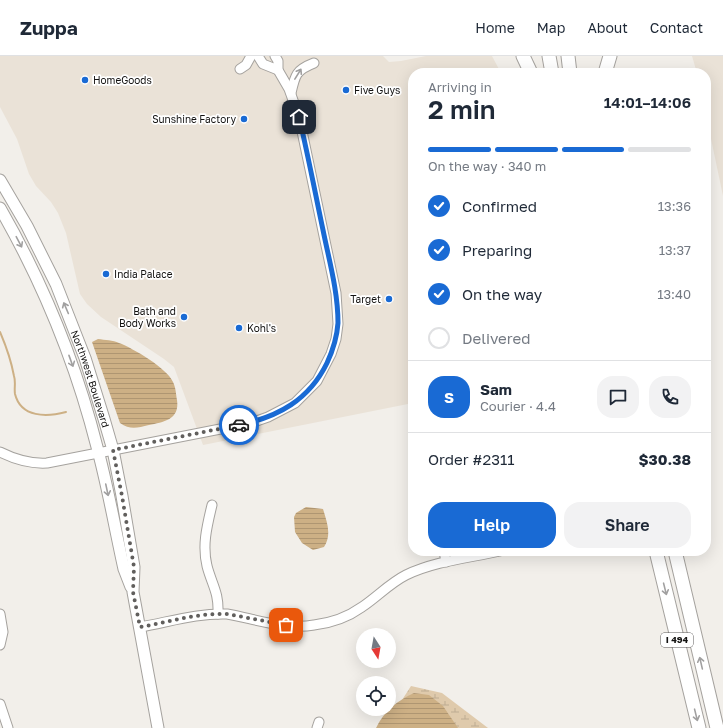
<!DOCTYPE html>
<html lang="en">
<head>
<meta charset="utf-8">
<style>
	:root { --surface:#fff; --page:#f2f2f3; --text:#1f2937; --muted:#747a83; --line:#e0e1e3; --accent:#196ad4 }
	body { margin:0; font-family:"Golos Text",sans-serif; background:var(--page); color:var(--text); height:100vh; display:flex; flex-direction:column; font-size:15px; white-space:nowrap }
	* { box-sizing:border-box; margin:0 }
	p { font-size:13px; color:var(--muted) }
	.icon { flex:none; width:22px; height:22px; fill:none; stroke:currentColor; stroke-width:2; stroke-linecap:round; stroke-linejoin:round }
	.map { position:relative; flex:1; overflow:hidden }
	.sheet { position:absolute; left:408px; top:12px; width:303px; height:488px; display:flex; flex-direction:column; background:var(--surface); border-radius:16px; box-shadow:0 4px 16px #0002 }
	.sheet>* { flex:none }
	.needle { width:26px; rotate:169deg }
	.tools { position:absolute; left:356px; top:572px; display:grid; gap:8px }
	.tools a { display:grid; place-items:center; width:40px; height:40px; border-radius:50%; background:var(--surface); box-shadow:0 4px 16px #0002; font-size:20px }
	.pin { position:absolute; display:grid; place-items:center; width:34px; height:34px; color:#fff; margin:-17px; border-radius:8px; box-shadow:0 2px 6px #0006 }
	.courier { position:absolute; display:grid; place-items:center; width:40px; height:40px; margin:-20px; border:3px solid #196ad4; border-radius:50%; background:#fff; color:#222; box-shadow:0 1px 5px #0007 }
	.overview em { font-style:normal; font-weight:600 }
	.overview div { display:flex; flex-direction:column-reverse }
	.overview { display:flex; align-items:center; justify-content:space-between; height:68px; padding:0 20px }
	h1 { font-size:26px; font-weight:600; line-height:30px }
	.bar { display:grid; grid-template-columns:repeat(4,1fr); gap:6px 4px; align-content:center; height:48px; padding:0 20px }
	.bar i { height:5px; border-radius:3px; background:var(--line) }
	.bar .selected { background:var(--accent) }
	.bar p { grid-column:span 4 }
	.line { display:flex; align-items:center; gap:10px; padding:0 20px; border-top:1px solid var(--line) }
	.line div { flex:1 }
	.round { display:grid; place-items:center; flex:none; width:42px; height:42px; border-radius:16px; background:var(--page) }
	ol { padding:0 20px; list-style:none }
	li { display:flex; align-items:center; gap:12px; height:44px }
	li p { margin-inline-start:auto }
	li .icon { padding:4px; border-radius:50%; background:var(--accent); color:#fff; stroke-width:4 }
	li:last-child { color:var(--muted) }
	li i { width:22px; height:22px; border:2px solid var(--line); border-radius:50% }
	.button { display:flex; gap:8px; margin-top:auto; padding:8px 20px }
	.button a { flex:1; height:46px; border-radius:16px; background:var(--accent); color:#fff; font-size:16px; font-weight:600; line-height:46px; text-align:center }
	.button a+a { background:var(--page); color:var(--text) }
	header { display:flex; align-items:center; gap:24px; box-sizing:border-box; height:56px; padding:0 20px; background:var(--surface); border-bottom:1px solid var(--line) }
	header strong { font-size:19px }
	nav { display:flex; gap:22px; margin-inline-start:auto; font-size:14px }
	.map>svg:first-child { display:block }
	.built { fill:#eae2d7 }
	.wetland { fill:url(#wetland-marsh) }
	.water { fill:url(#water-rules) }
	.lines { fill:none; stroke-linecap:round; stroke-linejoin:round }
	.stream { stroke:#cdb085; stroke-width:2 }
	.minor-casing { stroke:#a5a29e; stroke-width:11 }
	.major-casing { stroke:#a5a29e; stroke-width:13 }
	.highway-casing { stroke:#a5a29e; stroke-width:15 }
	.minor { stroke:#fff; stroke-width:9 }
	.major { stroke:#fff; stroke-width:11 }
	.highway { stroke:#fff; stroke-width:13 }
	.oneway { stroke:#a1a0a0 }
	.done { stroke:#615f5d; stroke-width:4; stroke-dasharray:0 7.2 }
	.route { stroke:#196ad4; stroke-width:5 }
	.poi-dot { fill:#196ad4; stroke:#fff; stroke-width:1.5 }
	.labels { text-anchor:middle; stroke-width:3.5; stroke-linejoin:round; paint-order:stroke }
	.shield { fill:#fff; stroke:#5a5958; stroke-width:1 }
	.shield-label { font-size:9px; font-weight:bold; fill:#131211 }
	.poi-label { font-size:10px; fill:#131211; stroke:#fff; text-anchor:start }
	.street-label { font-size:10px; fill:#131211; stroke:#fff }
</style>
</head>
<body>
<header>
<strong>Zuppa</strong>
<nav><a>Home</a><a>Map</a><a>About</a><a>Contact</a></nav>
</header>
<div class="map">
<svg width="723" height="672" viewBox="0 0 723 672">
	<defs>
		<pattern id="wetland-marsh" width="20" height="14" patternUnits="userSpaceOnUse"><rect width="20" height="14" fill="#dfcaac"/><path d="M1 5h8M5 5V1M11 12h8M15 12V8" fill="none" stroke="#beac93"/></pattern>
		<pattern id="water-rules" width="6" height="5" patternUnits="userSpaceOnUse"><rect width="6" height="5" fill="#cdb085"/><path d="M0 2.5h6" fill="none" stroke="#af9672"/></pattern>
	</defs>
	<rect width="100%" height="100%" fill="#f2efea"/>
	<g class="built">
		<polygon points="0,0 383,0 389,6 401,5 426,0 492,0 501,17 413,17 413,347 203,389 174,311 164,303 101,261 87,248 80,238 66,177 58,157 51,146 36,130 29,118 17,83 0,51"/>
		<polygon points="692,0 723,0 723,140 706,59 706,17 697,17"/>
	</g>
	<polygon class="wetland" points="411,630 442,637 488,672 384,672"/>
	<g class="water">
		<path d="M98 283C105 284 113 284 119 287 133 292 168 313 173 326 176 332 176 339 177 344 180 364 163 366 149 369 137 372 130 374 120 367L92 286Z"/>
		<path d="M306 451 323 453C327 466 332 479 324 491L313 494 302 487 295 476 294 461 296 457Z"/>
		<path d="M414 637 429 639 443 650 458 672H376C384 655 397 645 414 637Z"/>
	</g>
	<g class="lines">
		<path class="stream" d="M0 276C6 290 11 304 14 320 16 326 14 332 15 338 21 362 47 361 66 356"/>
		<g class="minor-casing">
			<g id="minor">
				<polyline points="258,0 263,8 278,14"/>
				<polyline points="240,13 246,9 251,0"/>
				<path d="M291 37C295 19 296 14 314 7"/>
				<path d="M0 396C16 404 30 408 47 407L251 367 268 361 295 347 317 325 331 298 336 283 338 268 336 237 299 61 289 33 278 14V5L275 0"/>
				<path d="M212 449C207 470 202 489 207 510 212 529 219 536 218 558"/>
				<polyline points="444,495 446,506"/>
				<polyline points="0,558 3,576 0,589"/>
				<path d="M140 571C169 566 197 557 227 558 255 563 286 574 314 569 331 567 348 561 362 551 377 541 390 527 406 519 435 505 469 502 500 495"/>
				<polyline points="0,648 8,672"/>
				<polyline points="317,672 319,666"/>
			</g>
		</g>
		<g class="major-casing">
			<g id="major">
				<path id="s1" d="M0 124 27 170 56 228 85 302 104 363 113 394 122 440 134 511 133 536 158 672"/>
				<path d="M0 152C43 227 76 308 97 391 108 431 115 473 124 513L131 531"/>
			</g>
		</g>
		<g class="highway-casing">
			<g id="highway">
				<polyline points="523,0 531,17"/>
				<polyline points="549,0 552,17"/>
				<polyline points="568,0 570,17"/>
				<polyline points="605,17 610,0"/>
				<polyline points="656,495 699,672"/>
				<polyline points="675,495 717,672"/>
			</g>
		</g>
		<use href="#minor" class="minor"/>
		<use href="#major" class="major"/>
		<use href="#highway" class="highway"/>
	</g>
	<defs><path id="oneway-shaft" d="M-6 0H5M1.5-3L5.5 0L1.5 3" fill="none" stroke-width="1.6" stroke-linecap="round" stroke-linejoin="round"/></defs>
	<g class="oneway">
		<use href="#oneway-shaft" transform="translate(298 18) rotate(-58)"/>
		<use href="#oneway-shaft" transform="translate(19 186) rotate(62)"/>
		<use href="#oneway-shaft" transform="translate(66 252) rotate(-113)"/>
		<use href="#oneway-shaft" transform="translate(71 305) rotate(70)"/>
		<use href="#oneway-shaft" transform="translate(107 434) rotate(78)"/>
		<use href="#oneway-shaft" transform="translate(665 533) rotate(76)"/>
		<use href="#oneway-shaft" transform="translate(701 607) rotate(-103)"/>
		<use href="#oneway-shaft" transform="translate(696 659) rotate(76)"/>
	</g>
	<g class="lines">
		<path class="done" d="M239 369 113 394 122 440 134 511 133 536 140 571C169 566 197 557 227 558L286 569"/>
		<path class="route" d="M239 369C278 361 309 344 327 307 333 294 337 281 338 267 338 235 329 204 323 174 315 136 308 99 299 61"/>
	</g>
	<g class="poi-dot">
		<circle cx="85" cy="24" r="4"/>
		<circle cx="346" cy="34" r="4"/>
		<circle cx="244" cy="63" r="4"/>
		<circle cx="106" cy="218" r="4"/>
		<circle cx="389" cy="243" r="4"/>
		<circle cx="184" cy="261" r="4"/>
		<circle cx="239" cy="272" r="4"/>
	</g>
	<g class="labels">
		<rect class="shield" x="661" y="577" width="32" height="14" rx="3"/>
		<g class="shield-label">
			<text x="677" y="587">I 494</text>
		</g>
		<g class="poi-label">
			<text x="93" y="28">HomeGoods</text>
			<text x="354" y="38">Five Guys</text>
			<text x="236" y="67" text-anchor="end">Sunshine Factory</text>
			<text x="114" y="222">India Palace</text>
			<text x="381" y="247" text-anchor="end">Target</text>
			<text x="176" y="259" text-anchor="end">Bath and<tspan x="176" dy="12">Body Works</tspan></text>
			<text x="247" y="276">Kohl's</text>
		</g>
		<g class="street-label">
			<text dy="4" stroke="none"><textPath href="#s1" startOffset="219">Northwest Boulevard</textPath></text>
		</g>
	</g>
</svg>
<div class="tools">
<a><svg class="needle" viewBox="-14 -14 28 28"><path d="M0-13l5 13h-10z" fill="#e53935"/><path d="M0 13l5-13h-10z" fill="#747a83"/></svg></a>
<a><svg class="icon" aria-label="locate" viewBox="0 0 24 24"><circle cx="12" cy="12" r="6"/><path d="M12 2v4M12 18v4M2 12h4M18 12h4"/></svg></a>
</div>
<div class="pin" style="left:286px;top:569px;background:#ea580c"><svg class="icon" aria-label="bag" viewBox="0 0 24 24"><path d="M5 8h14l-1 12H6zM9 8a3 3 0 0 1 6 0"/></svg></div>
<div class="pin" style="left:299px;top:61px;background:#1f2937"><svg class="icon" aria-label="home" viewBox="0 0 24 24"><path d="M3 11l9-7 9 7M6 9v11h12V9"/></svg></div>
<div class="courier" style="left:239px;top:369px"><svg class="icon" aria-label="car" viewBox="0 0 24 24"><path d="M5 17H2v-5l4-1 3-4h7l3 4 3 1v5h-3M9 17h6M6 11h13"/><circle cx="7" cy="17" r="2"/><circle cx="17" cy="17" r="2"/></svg></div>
<section class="sheet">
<div class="overview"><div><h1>2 min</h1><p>Arriving in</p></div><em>14:01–14:06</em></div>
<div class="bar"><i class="selected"></i><i class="selected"></i><i class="selected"></i><i></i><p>On the way · 340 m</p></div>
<ol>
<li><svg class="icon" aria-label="check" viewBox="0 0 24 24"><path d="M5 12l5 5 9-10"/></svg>Confirmed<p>13:36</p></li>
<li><svg class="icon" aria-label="check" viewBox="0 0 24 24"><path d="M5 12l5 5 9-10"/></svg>Preparing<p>13:37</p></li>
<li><svg class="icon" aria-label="check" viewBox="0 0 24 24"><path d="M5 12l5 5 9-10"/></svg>On the way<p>13:40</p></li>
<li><i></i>Delivered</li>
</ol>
<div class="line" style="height:72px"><b class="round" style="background:var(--accent);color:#fff">S</b><div><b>Sam</b><p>Courier · 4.4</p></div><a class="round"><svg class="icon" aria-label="chat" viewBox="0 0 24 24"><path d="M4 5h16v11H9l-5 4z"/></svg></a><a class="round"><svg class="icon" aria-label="phone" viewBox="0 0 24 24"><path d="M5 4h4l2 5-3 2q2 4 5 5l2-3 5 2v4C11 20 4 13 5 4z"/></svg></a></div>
<div class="line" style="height:52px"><div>Order #2311</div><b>$30.38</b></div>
<div class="button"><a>Help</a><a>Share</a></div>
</section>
</div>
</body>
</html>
